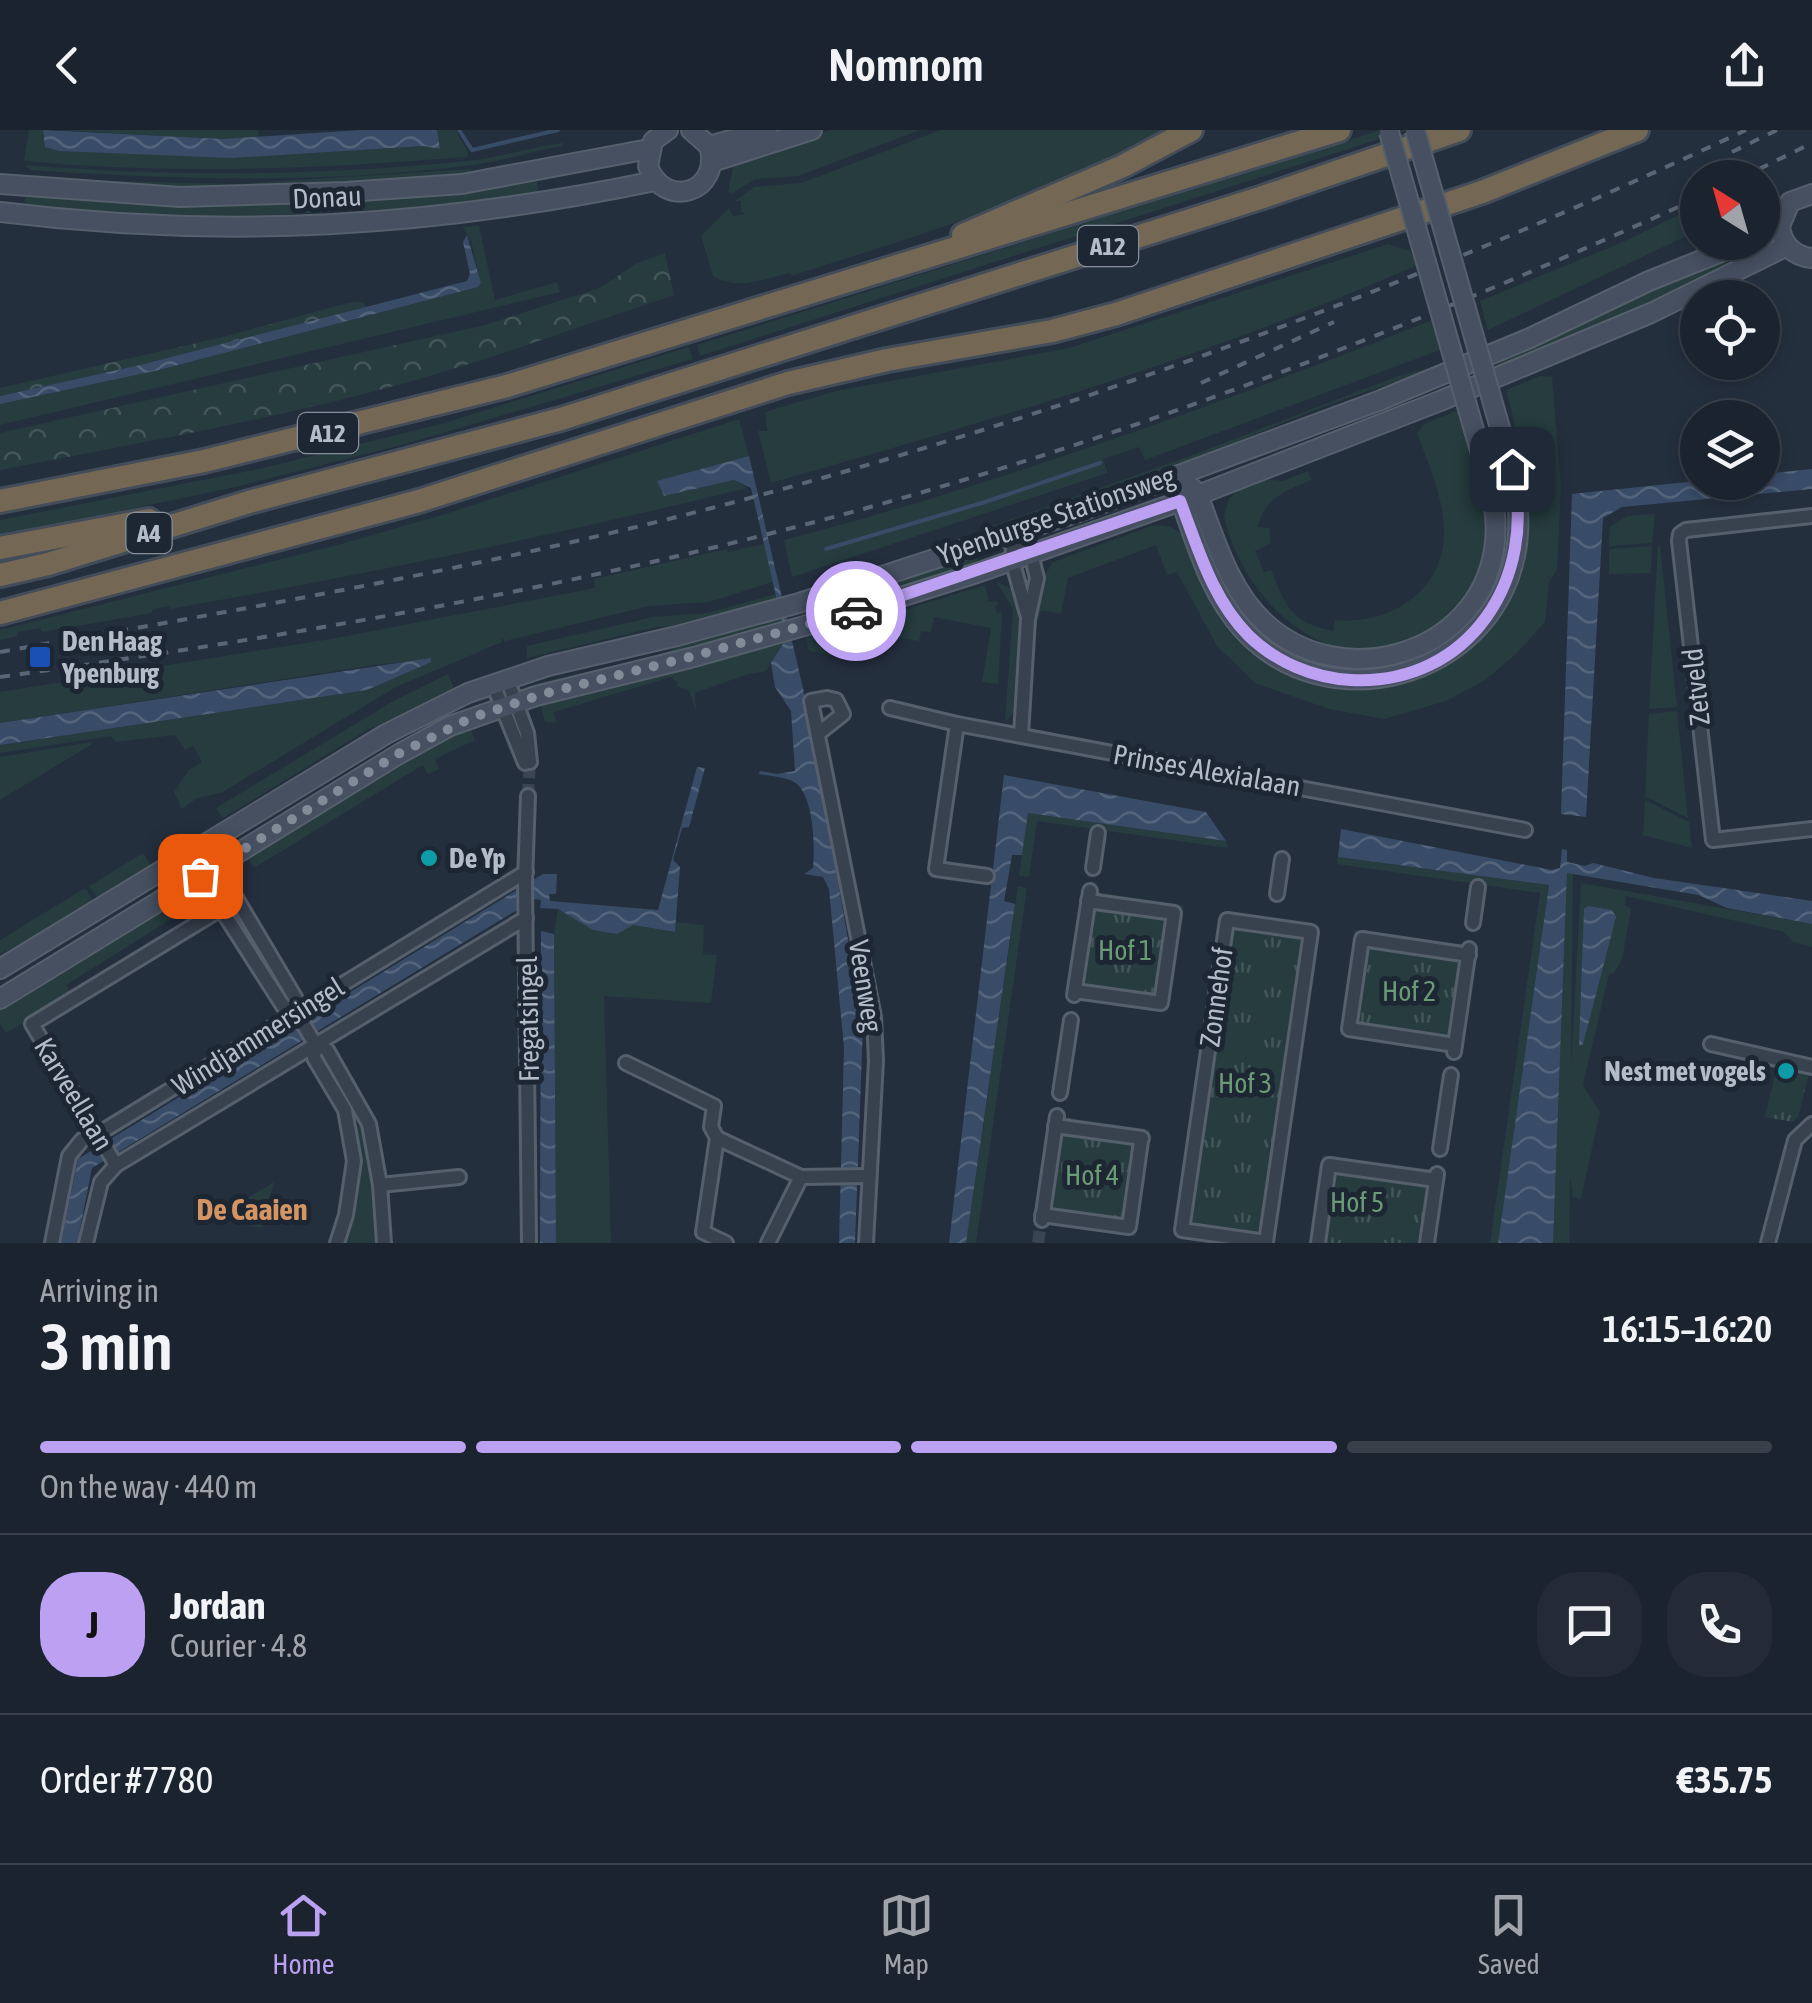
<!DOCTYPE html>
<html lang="en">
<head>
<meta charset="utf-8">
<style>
	:root { --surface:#1b232e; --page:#242b36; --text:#f1f3f6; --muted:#a0a4aa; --line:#39404a; --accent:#bca0f2 }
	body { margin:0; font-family:"Asap Condensed",sans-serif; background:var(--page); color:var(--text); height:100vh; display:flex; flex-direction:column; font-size:38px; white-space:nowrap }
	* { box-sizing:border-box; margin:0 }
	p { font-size:32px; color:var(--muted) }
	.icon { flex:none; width:55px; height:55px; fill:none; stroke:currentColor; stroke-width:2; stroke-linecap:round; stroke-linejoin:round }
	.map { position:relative; height:1113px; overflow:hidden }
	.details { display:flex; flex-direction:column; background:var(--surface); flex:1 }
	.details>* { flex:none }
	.needle { width:65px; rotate:323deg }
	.tools { position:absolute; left:1680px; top:30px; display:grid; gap:20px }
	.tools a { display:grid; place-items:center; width:100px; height:100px; border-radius:50%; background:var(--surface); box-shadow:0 5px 15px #0003,0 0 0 2px var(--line); font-size:50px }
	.pin { position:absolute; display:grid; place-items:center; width:85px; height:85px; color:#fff; margin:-42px; border-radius:20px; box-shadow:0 5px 15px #0006 }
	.courier { position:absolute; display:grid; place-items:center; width:100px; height:100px; margin:-50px; border:8px solid #bca0f2; border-radius:50%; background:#fff; color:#222; box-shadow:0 2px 12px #0007 }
	.summary em { font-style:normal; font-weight:600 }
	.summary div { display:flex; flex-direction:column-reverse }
	.summary { display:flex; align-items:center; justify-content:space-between; height:170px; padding:0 40px }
	h1 { font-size:65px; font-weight:600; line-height:75px }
	.bar { display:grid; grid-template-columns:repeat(4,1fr); gap:15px 10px; align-content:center; height:120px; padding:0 40px }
	.bar i { height:12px; border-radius:8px; background:var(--line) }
	.bar .selected { background:var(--accent) }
	.bar p { grid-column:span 4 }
	.line { display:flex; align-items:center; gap:25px; padding:0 40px; border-top:2px solid var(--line) }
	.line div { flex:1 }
	.round { display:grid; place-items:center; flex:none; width:105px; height:105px; border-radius:40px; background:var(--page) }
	header { display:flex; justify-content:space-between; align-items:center; height:130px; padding:0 40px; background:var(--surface); font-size:45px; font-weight:600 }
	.dock { display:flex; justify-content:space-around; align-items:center; height:140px; border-top:2px solid var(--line); background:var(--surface); font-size:28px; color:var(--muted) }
	.dock a { display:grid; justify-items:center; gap:5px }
	.dock .selected { color:var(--accent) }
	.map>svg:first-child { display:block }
	.grass { fill:#263c3f }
	.forest { fill:url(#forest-crowns) }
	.park { fill:url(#park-tufts) }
	.water { fill:url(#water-waves) }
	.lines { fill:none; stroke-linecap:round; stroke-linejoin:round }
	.stream { stroke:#394c67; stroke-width:4 }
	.street-tunnel { stroke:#3a4453; stroke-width:12; stroke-dasharray:12 6; stroke-linecap:butt }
	.street-casing { stroke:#565f6c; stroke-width:18 }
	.secondary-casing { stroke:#565f6c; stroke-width:22 }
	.highway-casing { stroke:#434c59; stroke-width:28 }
	.street { stroke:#38414e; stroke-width:12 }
	.secondary { stroke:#465061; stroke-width:18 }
	.highway { stroke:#746855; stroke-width:22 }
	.rail { stroke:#5a6575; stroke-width:4; stroke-dasharray:10 10; stroke-linecap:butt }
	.secondary-bridge-casing { stroke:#565f6c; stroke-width:22; stroke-linecap:butt }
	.secondary-bridge { stroke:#465061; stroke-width:18 }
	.done { stroke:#828b98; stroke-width:10; stroke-dasharray:0 18 }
	.route { stroke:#bca0f2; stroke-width:12 }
	.transit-dot { fill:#1a4fb4; stroke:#1d2633; stroke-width:4 }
	.culture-dot { fill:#0f9aa8; stroke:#1d2633; stroke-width:4 }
	.labels { text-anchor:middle; stroke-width:10; stroke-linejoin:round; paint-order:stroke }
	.shield { fill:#1d2633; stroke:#878f9c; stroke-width:2.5 }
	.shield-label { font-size:25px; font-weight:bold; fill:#b4bcc9 }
	.street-label { font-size:28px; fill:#b4bcc9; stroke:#1d2633 }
	.poi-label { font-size:28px; font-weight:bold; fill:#b4bcc9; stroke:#1d2633; text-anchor:start }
	.park-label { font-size:28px; fill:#6b9a76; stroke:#1d2633 }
	.neighbourhood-label { font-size:30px; font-weight:bold; fill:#d59563; stroke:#1d2633 }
</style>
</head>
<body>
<header><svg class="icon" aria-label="back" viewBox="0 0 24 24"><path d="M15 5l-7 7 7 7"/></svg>Nomnom<svg class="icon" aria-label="share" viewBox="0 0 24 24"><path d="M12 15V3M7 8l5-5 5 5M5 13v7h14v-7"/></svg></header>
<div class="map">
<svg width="1812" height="1113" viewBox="0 0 1812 1113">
	<defs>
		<pattern id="forest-crowns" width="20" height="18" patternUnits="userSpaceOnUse" patternTransform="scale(2.5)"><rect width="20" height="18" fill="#263c3f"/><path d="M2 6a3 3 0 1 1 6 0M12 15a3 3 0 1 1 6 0" fill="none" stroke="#435659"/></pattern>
		<pattern id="park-tufts" width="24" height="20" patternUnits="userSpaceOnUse" patternTransform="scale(2.5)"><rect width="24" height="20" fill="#263c3f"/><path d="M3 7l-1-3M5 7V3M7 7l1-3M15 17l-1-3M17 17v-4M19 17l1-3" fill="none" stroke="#435659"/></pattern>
		<pattern id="water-waves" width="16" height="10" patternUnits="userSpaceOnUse" patternTransform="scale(2.5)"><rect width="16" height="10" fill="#394c67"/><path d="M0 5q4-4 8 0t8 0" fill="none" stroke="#53647b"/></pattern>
	</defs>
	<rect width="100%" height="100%" fill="#242f3e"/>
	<g class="grass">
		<path d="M29 0H43V7L233 28 424 16 439 19 437 0H455L468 22 467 27C314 39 178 45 24 31Z"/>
		<polygon points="53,0 258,0 259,7 223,9"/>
		<polygon points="831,0 920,0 798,46 756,49 732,63 728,62 734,31"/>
		<path d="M941 0H1169C1052 65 918 106 791 146L790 143C764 149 738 161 713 146L701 106 729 78 733 86 746 84 741 82V71H735L754 57 801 53Z"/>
		<polygon points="1380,0 1408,0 700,226 697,215"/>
		<path d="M563 13V16C532 21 503 31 473 35 326 54 177 50 30 40L25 35C172 47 318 46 466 31 498 28 530 17 563 13Z"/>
		<polygon points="471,39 469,45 319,57 187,60 37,49 34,45 109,51 236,54"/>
		<polygon points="533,50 537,52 539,66 463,79 362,80 356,76 364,68 465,62"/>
		<polygon points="27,66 139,75 327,72 333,77 329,82 231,87 110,84 32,77 24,71"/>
		<polygon points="1697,76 1697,101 1488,200 1480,171 1625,111"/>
		<polygon points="479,96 495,170 557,152 560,162 0,295 0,274 159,240 478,157 481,153 471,111 463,97"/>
		<polygon points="1773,104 1778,115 1686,163 1500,240 1496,229 1589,182 1762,112"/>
		<path d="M1388 114 1410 121 1417 135C1210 227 989 291 771 353L758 301H767L765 282 836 261 1069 218Z"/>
		<path d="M1432 190 1440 220 1145 330 1139 317 1103 329 1108 343 792 447 784 410C1006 352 1220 274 1432 190Z"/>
		<polygon points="688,217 693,229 409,313 231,358 0,406 0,390 263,338 441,294"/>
		<path d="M1426 239 1428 243C1329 269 1236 313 1142 352 1090 374 1035 389 983 408L986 398 1190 326 1398 246Z"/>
		<path d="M1540 246 1552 247 1561 356 1557 440 1549 452 1545 492 1516 524 1485 550 1446 571 1384 589 1329 579 1255 553 1217 516 1177 442 1167 445 1156 415 1068 448 1061 484 1041 480 1035 500 1040 452 1053 432 1148 397C1162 393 1174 396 1184 407 1200 447 1213 492 1247 520 1336 597 1479 557 1518 448 1540 385 1522 321 1506 260Z"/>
		<path d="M1458 280C1470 323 1490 369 1485 415 1481 445 1464 473 1440 492 1417 510 1385 524 1355 521 1290 514 1236 446 1224 386L1229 369 1240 358 1261 349 1283 351 1308 341 1312 350C1287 360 1264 368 1258 397L1269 398 1271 413 1255 421 1264 442 1271 440C1286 477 1291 492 1333 501L1335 490C1391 495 1446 460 1444 399 1443 367 1428 332 1417 303L1424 294Z"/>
		<path d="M739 289 749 326 657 352 664 366 734 350 747 358C556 405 364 445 170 479L169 476 152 479V483L42 502 40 498 18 502V506L0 510V500L341 414 442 385Z"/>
		<polygon points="1655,384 1652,413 1609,416 1610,397 1627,386"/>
		<polygon points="764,414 773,452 708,472 649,476 505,511 501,508 502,512 396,557 221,663 197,668 182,679 174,662 189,640 202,632 193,616 185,620 175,605 116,612 111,606 0,623 0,615 367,560 432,530 382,534 0,593 0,562 331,509 595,458 594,449 727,419 728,422"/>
		<polygon points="1660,415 1677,577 1649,579 1658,416"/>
		<polygon points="1652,416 1651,443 1609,444 1609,419"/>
		<polygon points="976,424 979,434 802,490 800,479"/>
		<polygon points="996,451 1014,460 1019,483 1015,581 1005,592 1013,479"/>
		<polygon points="985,455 989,472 996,471 999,474 995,476 997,483 1002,482 998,554 982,552 991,498 934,487 931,502 921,501 919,511 866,502 861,530 809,521 805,503 832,502"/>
		<polygon points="776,464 778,472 694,494 657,497 527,528 527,516 653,487 708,483"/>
		<polygon points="780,485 783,495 536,558 535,554 662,524 698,508"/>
		<polygon points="786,509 766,541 745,545 695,563 696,581 689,561 677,556 677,552 671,547 554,582 556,593 545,592 540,572"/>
		<polygon points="448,544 455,561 367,600 223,688 216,678 395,570"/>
		<polygon points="1677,581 1688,688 1645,666 1649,584"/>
		<polygon points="470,597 475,610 435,629 439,639 428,644 423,635 254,738 247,727 413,625"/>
		<polygon points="91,612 92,614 0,670 0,627"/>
		<polygon points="1645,670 1689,692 1692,718 1643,705"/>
		<polygon points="1028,682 1226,711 1228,718 1037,691 1029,747 1019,746"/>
		<polygon points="143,723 153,738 99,771 89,756"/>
		<polygon points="1338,727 1549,755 1498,1113 1490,1113 1540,763 1337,734"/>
		<polygon points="1567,742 1573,743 1571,935 1581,753 1812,794 1812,817 1793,812 1784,802 1626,766 1625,775 1631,779 1622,830 1614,843 1609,844 1583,955 1600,982 1581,1069 1573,1067 1570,1047 1569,1113 1553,1113"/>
		<polygon points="1018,756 1027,758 976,1113 966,1113"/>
		<polygon points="85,758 93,770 72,783 74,787 0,824 0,810"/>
		<polygon points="174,771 181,783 66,855 71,865 6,903 0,894 0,878"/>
		<polygon points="558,779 593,800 632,795 675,802 676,792 704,795 703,824 717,825 711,873 604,866 611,1113 556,1113 554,804"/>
		<polygon points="366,994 377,1061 378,1113 341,1113 351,998"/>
		<polygon points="274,1052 262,1098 215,1088"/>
	</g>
	<g class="forest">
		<path d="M665 123 674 165C589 193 505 224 419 249 282 288 140 313 0 340V303L485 195 600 158 637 133Z"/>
		<polygon points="352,172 363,172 366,178 140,235 0,266 0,258 223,207"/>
	</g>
	<g class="park">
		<polygon points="1082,760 1183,775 1167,881 1067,866"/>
		<polygon points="1231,798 1303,808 1259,1108 1187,1098"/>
		<polygon points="1355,800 1477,817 1462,923 1340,905"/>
		<polygon points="1777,936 1809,944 1798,987 1793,992 1765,987"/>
		<polygon points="1049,985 1150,1000 1135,1106 1034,1091"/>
		<polygon points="1323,1025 1445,1042 1434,1113 1310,1113"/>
	</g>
	<g class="water">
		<polygon points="43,0 223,9 361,0 437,0 440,19 424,16 233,28 59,21 45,17"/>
		<polygon points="467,105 481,153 478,157 159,240 0,274 0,266 140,235 467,151 470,144 463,112"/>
		<path d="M749 326 805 567 863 894 855 1113H839L844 918 829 759 823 747 804 744 813 738C815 718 814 669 797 654 789 647 769 646 759 644L760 641 777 644 795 641 791 581 775 557 771 533 786 509 751 358 734 350 664 366 657 351Z"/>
		<polygon points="1812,339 1812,359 1622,377 1603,388 1586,687 1561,684 1572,364 1697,351 1762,352 1763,344"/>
		<polygon points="431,528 431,532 367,560 0,615 0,593"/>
		<polygon points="697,637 705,638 689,697 682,698 673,730 680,737 675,802 633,795 617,804 593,800 558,779 540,778 541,770 535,769 92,1038 77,1113 61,1113 78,1029 543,744 557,744 556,764 549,764 550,771 658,780"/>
		<polygon points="1004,645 1206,682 1226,711 1028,683 1022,725 1012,725 1004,771 1015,774 966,1113 949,1113"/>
		<polygon points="1341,699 1552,740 1560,738 1562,719 1567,720 1567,732 1585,736 1593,733 1654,748 1812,771 1812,794 1727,778 1698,765 1567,743 1553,1113 1498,1113 1549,755 1338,727"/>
		<polygon points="1588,776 1612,780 1616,787 1583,914 1579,916 1584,779"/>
		<polygon points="541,801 554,804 556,1113 540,1113"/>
	</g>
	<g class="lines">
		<g class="stream">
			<polyline points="459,0 472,20 558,0"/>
			<polyline points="826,419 985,372 1100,333"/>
		</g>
		<g class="street-tunnel">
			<polyline points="528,666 530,632"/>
			<polyline points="1038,1113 1041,1092"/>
		</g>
		<g class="street-casing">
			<g id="street">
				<polyline points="1812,386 1686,400 1680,404 1679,411 1713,710 1812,699"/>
				<polyline points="1014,404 1031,424 1037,448 1028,489 1021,605"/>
				<polyline points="1014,404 1012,430 1027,484"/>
				<polyline points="507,549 527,603 530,632"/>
				<polyline points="493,554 525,633"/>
				<polyline points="890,578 957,594 1525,700"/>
				<polyline points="957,594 936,739 987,746"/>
				<polyline points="819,603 843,584 836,570 827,568 811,571 874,887 876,931 866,1113"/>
				<polyline points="528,666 525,751 529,1113"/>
				<polyline points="195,719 217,736 296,869 296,882 315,914 314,928 345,980 354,1031 346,1085 337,1113"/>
				<polyline points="195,719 200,746 283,876 296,882"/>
				<polyline points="1093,738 1098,703"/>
				<polyline points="1277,764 1282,729"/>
				<polygon points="1227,790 1311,802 1266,1112 1182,1100"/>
				<polyline points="1473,793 1478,757"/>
				<polyline points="1075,861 1161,873 1174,783 1088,771"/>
				<polyline points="1074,865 1090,761"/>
				<polyline points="315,914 327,920 369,994 380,1055 384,1113"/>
				<polyline points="1711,914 1812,937"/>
				<polyline points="1455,915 1349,899 1362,809 1469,825"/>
				<polyline points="1454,922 1469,819"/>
				<polyline points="626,933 714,976 711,997 717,1008 703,1102 726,1113"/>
				<polyline points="1060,963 1071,890"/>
				<polyline points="717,1008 801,1047 868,1046"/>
				<polyline points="1440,1019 1451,945"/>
				<polyline points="116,1035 32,894 221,779"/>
				<polyline points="380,1055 459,1047"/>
				<polyline points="1042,1085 1129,1097 1141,1011 1142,1008 1055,996"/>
				<polyline points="1042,1090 1057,986"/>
				<polyline points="52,1113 69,1026 82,1010 98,1004 526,742"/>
				<polyline points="86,1113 101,1052 116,1035 526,788"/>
				<polyline points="768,1113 801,1047"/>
				<polyline points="1318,1113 1329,1035 1436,1050"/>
				<polyline points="1427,1113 1437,1044"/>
				<polyline points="1768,1113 1795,1010 1812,994"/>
			</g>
		</g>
		<g class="secondary-casing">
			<g id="secondary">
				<path d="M668 0 653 11 648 36C664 81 723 62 709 16L691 0"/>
				<polyline points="709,16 767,0"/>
				<polyline points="712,32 812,0"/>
				<polyline points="0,54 180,67 346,62 462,54 649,19"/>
				<path d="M1812 64 1790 72 1780 96C1782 115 1793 126 1812 128"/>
				<path d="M0 82C227 110 432 97 655 51"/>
				<path d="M1191 357 1198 365C1215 409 1229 460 1265 493 1341 563 1477 526 1494 420 1501 378 1485 339 1474 300"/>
				<path d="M1181 361V371C1197 416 1211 465 1244 501 1329 592 1489 548 1515 426 1525 379 1511 335 1498 291"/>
				<polyline points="0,839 386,604 468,563 548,536 677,506 799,473 1079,382 1381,270 1530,208 1649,151 1746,112"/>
				<polyline points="0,869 399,624 450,596 536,566 694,527 850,483 977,443 1198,365 1440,271 1651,183 1787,116"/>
			</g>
		</g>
		<g class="highway-casing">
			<g id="highway">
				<polyline points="963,105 1123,36 1191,0"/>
				<polyline points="0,371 204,331 507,256 1339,0"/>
				<polyline points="0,418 149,390"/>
				<polyline points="0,445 48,434 249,372 561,289 1260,68 1459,0"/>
				<polyline points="0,483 419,371 788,253 887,230 1052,201 1116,184 1482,62 1637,0"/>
			</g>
		</g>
		<use href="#street" class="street"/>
		<use href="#secondary" class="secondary"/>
		<use href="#highway" class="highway"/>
		<g class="rail">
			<polyline points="1732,22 1777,0"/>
			<polyline points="1741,48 1812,13"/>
			<polyline points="1201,253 1334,192"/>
			<path d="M0 522C239 480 477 439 712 378 1068 285 1413 157 1746 0"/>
			<path d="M0 547C321 502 639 447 950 354 1206 278 1454 179 1698 68"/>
		</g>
		<g class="secondary-bridge-casing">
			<g id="secondary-bridge">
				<polyline points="1415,0 1498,291"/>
				<polyline points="1389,2 1474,300"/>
			</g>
		</g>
		<use href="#secondary-bridge" class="secondary-bridge"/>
	</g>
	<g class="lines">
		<polyline class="done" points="200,746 398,624 471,588 543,564 694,526 856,481"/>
		<path class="route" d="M856 481 1180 371C1198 418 1212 469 1249 506 1276 532 1313 548 1351 550 1469 556 1539 448 1512 339"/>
	</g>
	<rect class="transit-dot" x="28" y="515" width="24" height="24" rx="5"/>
	<g class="culture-dot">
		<circle cx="429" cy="728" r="10"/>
		<circle cx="1786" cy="941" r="10"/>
	</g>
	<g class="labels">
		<g class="shield">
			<rect x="1078" y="96" width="60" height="40" rx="8"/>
			<rect x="298" y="283" width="60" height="40" rx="8"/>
			<rect x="126.5" y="383" width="45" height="40" rx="8"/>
		</g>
		<g class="shield-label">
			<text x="1108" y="125">A12</text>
			<text x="328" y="312">A12</text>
			<text x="149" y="412">A4</text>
		</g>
		<g class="street-label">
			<text transform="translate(327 67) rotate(-3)" y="10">Donau</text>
			<text transform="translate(1056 385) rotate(-19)" y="10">Ypenburgse Stationsweg</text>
			<text transform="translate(1696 557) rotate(-96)" y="10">Zetveld</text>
			<text transform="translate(1207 640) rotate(10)" y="10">Prinses Alexialaan</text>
			<text transform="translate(866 856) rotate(81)" y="10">Veenweg</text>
			<text transform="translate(1216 867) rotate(-82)" y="10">Zonnehof</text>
			<text transform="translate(528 889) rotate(-91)" y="10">Fregatsingel</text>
			<text transform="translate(258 906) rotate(-32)" y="10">Windjammersingel</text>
			<text transform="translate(74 964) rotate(59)" y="10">Karveellaan</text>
		</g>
		<g class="poi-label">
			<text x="62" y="521">Den Haag<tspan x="62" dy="32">Ypenburg</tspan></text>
			<text x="449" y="738">De Yp</text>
			<text x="1766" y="951" text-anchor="end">Nest met vogels</text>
		</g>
		<g class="park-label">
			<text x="1125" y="830">Hof 1</text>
			<text x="1409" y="871">Hof 2</text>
			<text x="1245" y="963">Hof 3</text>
			<text x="1092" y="1055">Hof 4</text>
			<text x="1357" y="1082">Hof 5</text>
		</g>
		<g class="neighbourhood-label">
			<text x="252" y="1090">De Caaien</text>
		</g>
	</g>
</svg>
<div class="tools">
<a><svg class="needle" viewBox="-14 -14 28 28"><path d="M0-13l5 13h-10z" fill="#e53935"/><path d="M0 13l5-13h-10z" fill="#a0a4aa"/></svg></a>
<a><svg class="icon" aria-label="locate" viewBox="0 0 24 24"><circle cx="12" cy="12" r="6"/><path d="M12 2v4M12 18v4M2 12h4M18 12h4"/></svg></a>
<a><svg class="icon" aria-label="layers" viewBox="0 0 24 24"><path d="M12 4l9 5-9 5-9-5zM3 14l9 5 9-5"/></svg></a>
</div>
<div class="pin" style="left:200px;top:746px;background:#ea580c"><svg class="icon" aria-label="bag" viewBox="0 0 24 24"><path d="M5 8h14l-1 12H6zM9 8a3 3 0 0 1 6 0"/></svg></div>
<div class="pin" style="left:1512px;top:339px;background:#1f2937"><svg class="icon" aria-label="home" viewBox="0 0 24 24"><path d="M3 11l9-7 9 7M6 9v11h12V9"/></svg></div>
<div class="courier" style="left:856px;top:481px"><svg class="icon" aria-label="car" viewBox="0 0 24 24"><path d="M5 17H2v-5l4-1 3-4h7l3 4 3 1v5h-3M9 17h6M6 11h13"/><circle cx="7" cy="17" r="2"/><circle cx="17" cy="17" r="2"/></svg></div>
</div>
<section class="details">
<div class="summary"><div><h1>3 min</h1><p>Arriving in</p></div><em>16:15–16:20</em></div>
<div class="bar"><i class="selected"></i><i class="selected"></i><i class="selected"></i><i></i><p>On the way · 440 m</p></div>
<div class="line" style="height:180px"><b class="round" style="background:var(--accent);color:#111">J</b><div><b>Jordan</b><p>Courier · 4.8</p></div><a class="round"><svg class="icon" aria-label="chat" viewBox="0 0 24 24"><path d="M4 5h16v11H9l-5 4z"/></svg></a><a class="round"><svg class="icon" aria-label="phone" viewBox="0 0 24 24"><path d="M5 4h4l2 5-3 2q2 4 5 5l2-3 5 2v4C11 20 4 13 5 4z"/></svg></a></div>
<div class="line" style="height:130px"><div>Order #7780</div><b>€35.75</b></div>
</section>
<nav class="dock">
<a class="selected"><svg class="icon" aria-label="home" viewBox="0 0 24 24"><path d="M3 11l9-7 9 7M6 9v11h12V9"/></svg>Home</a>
<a><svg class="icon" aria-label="map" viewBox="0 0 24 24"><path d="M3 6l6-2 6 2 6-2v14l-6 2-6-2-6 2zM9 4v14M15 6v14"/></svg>Map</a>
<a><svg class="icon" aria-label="saved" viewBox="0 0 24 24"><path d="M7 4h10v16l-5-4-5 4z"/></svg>Saved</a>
</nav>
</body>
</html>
